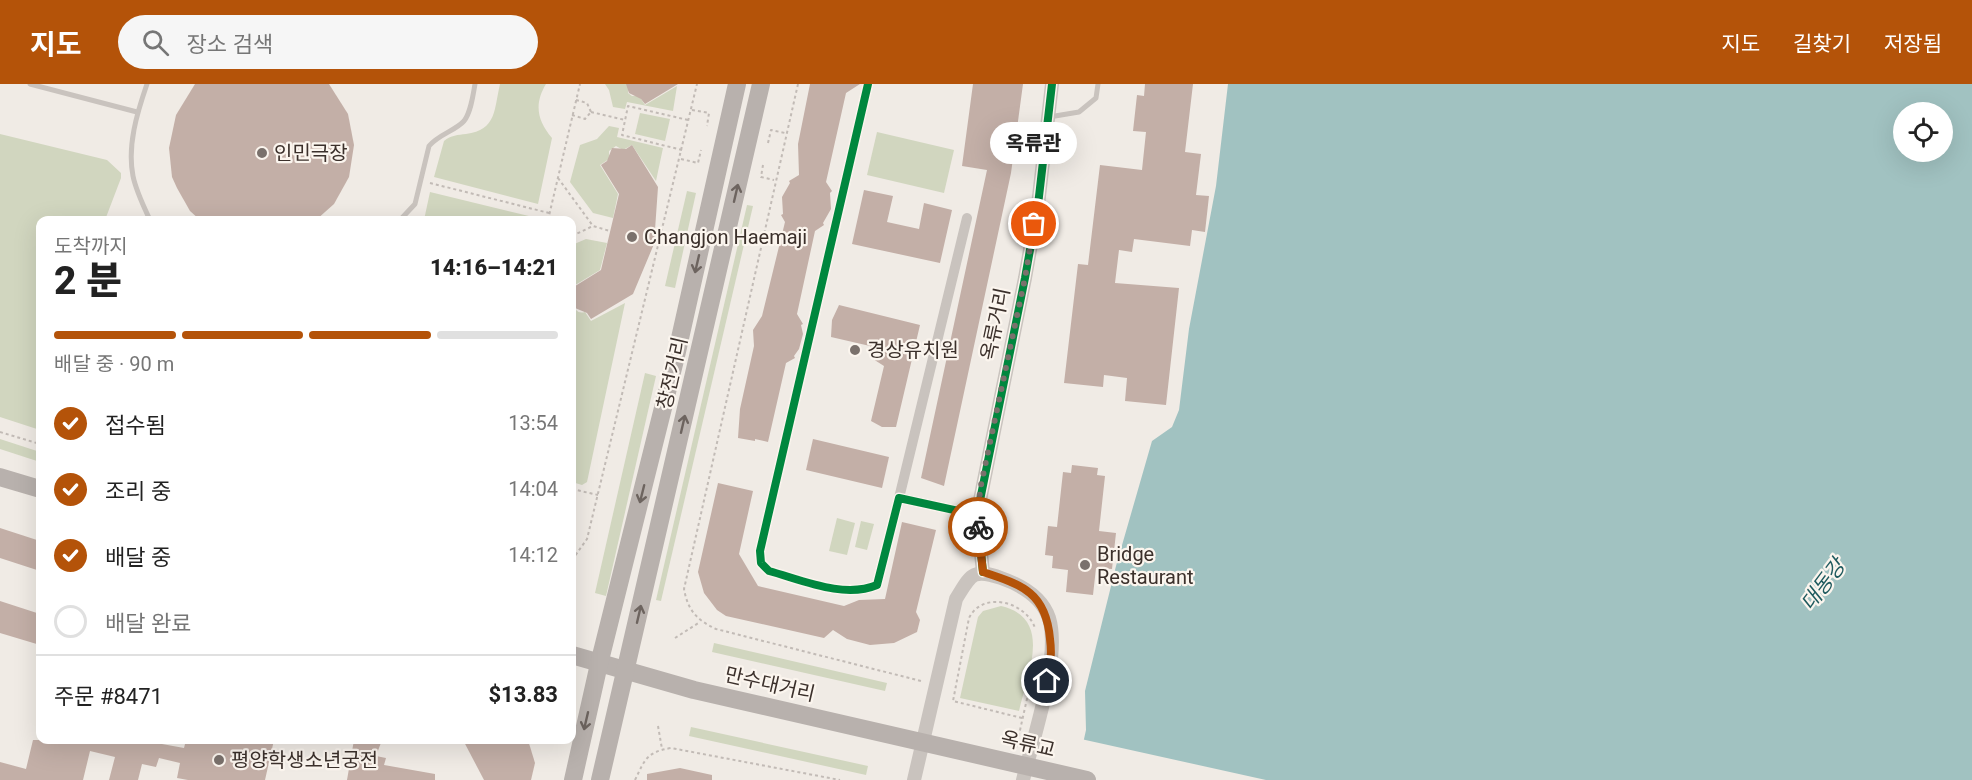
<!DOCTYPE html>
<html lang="ko">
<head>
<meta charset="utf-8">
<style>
	:root { --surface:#fff; --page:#f6f6f6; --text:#222; --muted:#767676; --line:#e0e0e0; --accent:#b45309 }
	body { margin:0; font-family:Roboto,"Noto Sans KR",sans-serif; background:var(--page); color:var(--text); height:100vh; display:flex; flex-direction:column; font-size:22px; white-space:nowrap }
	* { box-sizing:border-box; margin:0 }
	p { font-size:20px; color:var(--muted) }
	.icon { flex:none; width:33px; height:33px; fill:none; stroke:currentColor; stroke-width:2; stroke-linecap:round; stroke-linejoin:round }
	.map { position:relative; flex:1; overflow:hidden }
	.drawer { position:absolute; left:36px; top:132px; width:540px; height:528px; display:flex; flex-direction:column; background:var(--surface); border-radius:12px; box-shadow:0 6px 24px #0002 }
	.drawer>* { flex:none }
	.tools { position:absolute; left:1893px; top:18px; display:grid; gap:12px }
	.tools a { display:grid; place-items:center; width:60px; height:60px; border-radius:50%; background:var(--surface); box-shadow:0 6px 24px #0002; font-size:30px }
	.pin { position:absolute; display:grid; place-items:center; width:51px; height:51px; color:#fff; margin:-26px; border:3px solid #fff; border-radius:50%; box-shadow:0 2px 6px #0007 }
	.courier { position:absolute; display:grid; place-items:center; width:60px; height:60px; margin:-30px; border:4px solid #b45309; border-radius:50%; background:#fff; color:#222; box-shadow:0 2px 8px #0007 }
	.bubble { position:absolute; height:42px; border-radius:21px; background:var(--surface); box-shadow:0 6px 24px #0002; font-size:20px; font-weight:800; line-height:42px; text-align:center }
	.summary em { font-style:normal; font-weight:800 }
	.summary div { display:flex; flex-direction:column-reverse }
	.summary { display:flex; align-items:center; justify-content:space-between; height:102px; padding:0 18px }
	h1 { font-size:39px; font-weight:800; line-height:45px }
	.bar { display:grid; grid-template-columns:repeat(4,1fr); gap:9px 6px; align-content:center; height:72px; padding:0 18px }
	.bar i { height:8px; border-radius:4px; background:var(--line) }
	.bar .selected { background:var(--accent) }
	.bar p { grid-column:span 4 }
	.line { display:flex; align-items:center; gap:15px; padding:0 18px; border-top:2px solid var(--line) }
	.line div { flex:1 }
	ol { padding:0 18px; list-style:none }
	li { display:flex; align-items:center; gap:18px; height:66px }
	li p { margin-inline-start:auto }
	li .icon { padding:6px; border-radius:50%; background:var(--accent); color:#fff; stroke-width:4 }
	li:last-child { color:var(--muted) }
	li i { width:33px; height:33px; border:3px solid var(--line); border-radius:50% }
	header { display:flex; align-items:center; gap:36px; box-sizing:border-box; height:84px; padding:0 30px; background:var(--accent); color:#fff }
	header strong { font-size:28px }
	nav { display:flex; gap:33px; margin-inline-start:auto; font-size:21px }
	.search { width:420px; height:54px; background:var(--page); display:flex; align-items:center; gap:15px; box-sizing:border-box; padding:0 21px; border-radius:33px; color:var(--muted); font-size:22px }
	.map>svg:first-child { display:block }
	.green { fill:#d1d6bf }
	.water { fill:#a1c2c1; fill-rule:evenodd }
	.pier { fill:#f0ebe5 }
	.building { fill:#c3afa7 }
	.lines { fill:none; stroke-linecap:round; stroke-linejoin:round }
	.path { stroke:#c2bbb6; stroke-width:2; stroke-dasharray:3 3; stroke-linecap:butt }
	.service { stroke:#c9c3be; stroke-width:5 }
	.minor { stroke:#c9c3be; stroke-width:10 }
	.tertiary { stroke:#c9c3be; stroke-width:14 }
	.primary { stroke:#b8b1ad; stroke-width:18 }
	.cycleway-casing { stroke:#fbf5ee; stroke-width:11 }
	.cycleway { stroke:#00873e; stroke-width:8 }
	.oneway { stroke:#6d645f }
	.done { stroke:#7a716c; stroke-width:6; stroke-dasharray:0 10.8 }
	.route { stroke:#b45309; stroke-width:8 }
	.poi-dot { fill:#7a716c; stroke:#fbf5ee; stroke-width:2 }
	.labels { text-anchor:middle; stroke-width:4.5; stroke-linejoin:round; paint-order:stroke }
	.poi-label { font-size:20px; fill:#3b302b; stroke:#fbf5ee; text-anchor:start }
	.street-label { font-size:20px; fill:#3b302b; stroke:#fbf5ee }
	.water-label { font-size:21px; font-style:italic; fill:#1f5a5e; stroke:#fbf5ee }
</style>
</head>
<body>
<header>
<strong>지도</strong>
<div class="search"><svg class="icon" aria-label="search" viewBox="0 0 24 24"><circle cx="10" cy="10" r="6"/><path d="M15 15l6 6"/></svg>장소 검색</div>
<nav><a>지도</a><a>길찾기</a><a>저장됨</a></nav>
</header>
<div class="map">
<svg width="1972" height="696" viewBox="0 0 1972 696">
	<rect width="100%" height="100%" fill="#f0ebe5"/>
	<g class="green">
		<path d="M500 0H546C534 20 537 36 552 54L538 120 434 93 444 57C451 51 458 51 466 50 497 46 494 25 500 0Z"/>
		<polygon points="605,0 629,0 628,9 632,12 639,12 645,21 677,2 673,27 627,18 625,25 613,23 609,6"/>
		<polygon points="640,29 670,35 665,57 635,50"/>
		<polygon points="609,42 619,44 617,53 663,64 656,97 632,61 623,66 616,62 609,67 609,75 600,81 618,110 613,134 593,129 570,98 580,61 597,55"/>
		<polygon points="877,48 954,66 944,109 867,91"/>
		<polygon points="0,50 107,76 121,89 121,94 105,136 40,136 40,346 0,333"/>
		<polygon points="687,107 696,109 675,204 665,202"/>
		<polygon points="430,108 533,133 532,136 424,136"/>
		<polygon points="747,121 753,122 661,517 656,516"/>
		<polygon points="586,155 607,159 600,186 572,203 572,161"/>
		<path d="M572 205 577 213 573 220C575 226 578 230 585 228L591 237 625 219 587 398 582 401 572 398Z"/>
		<polygon points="645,289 656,292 606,512 595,509"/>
		<polygon points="0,355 40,368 40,378 0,365"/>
		<polygon points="837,434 855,439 847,471 829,467"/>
		<polygon points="861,437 874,440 867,466 855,463"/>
		<path d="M1001 522C1054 534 1027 591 1019 627L960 614 978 533 983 527Z"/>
		<polygon points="714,559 887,599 885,607 712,568"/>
		<polygon points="691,643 868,682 866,691 689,652"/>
	</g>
	<path class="water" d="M1228 0H1972V696H1075L1086 646 1085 607 1116 482 1152 357 1172 343 1179 326 1189 245 1216 102ZM1904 28H1942V68H1904Z"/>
	<polygon class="pier" points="1081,655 1266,696 1072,696"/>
	<g class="building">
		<polygon points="195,0 329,0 348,30 354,61 349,93 334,120 316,136 200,136 190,127 177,104 172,93 169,64 176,31"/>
		<polygon points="626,0 678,0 645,20 641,15 629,9"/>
		<polygon points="810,0 860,0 846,9 826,98 832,107 830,109 831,125 823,139 824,141 815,147 797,230 803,240 801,241 803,250 799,265 794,272 795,274 786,279 768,358 755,355 755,357 738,354 740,325 754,262 753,246 762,232 785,138 781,131 783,130 782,113 790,99 789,97 799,91 798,60"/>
		<polygon points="973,0 1023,0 1011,89 944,402 921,394 987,86 962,82"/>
		<polygon points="1145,0 1193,0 1185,68 1201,70 1196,111 1209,112 1205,148 1192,146 1190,162 1134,155 1132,168 1119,166 1115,199 1179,204 1166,321 1125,317 1127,294 1104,291 1103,303 1064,299 1078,180 1088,181 1100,81 1142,86 1146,48 1133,47 1137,11 1144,12"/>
		<polygon points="632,61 658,103 654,160 633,210 591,235 587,229 575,224 576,211 572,204 601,186 619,110 601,81 607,77 612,64 626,65"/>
		<polygon points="864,106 893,112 887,138 919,145 924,119 952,126 940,179 852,160"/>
		<polygon points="839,221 920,241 896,343 882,343 871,337 884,282 873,275 870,262 831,253 832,236"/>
		<polygon points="813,355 889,373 882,404 806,386"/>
		<polygon points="1072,381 1098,384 1097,391 1105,392 1099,447 1116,449 1112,485 1096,484 1093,511 1066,508 1068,486 1052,484 1053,472 1045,471 1048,442 1057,443 1063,388 1071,389"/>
		<polygon points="718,399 753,407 739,470 758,502 844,522 859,516 885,515 902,438 936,446 916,528 920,536 917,548 894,559 870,561 847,555 833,546 824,554 726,532 717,526 704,509 698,488"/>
		<polygon points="0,444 40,457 40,487 0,474"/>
		<polygon points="0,517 40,530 40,561 0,549"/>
		<polygon points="33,656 163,656 162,660 184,664 186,656 274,656 265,696 188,696 177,694 180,679 159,674 156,683 142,680 138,696 109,696 115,673 90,667 83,696 0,696 0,678 26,685"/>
		<polygon points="354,656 382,656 376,672 386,674 384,681 435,690 435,696 347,696"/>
		<polygon points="463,656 528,656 535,679 531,696 484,696"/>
		<polygon points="680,684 712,691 712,696 647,696 647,690"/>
	</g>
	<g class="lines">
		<g class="path">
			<path d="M798 0 684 505C688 527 697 536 716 545L921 597"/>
			<polyline points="576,16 587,19 591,28"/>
			<polyline points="692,26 709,29 707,42"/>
			<polyline points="591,28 625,36"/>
			<polyline points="572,31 585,35 591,28"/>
			<polyline points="768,59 771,46 785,49"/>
			<polyline points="682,66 622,51 628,22 688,36"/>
			<polyline points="681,75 698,79 701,66"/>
			<polyline points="763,81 761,93 774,96"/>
			<polyline points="558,94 593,142"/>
			<polyline points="430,99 549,129"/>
			<polyline points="548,136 580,0"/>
			<polyline points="572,152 593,142 610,147"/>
			<polyline points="0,348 40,360"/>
			<polyline points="572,405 598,411"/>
			<polyline points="572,476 587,455 697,0"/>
			<polyline points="572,526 574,531"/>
			<polyline points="675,554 700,538"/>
			<path d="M1022 634 953 617 969 534C983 506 1026 518 1035 544"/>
			<polyline points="658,642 662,665"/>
			<polyline points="1016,664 1035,579"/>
			<path d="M635 696C645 675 647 668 671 664L840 696"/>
		</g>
		<g class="service">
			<polyline points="30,0 137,28"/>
			<path d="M147 0C137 29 127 62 133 92 136 107 144 123 150 136"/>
			<polyline points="1049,33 1079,28 1096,14 1098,0"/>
			<path d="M400 136 415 120 429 62C439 50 455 47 464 37 471 28 473 11 475 0"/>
		</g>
		<g class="minor">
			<path d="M868 0 760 467 761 479 769 487C802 496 844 515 877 501L899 414 977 431"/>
			<polyline points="899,414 967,134"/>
		</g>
		<g class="tertiary">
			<polyline points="983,488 977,431 1025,194 1038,121 1052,0"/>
			<path d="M914 696 956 515C971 491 972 484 1001 494 1021 501 1042 513 1049 534 1061 574 1033 654 1023 696"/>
		</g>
		<g class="primary">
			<polyline points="0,393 40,405"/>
			<polyline points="572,571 694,606 1087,696"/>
			<polyline points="573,696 599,580 676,272 737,0"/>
			<polyline points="600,696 761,0"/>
		</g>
		<g class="cycleway-casing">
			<g id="cycleway">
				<path d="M868 0 760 467 761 479 769 487C802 496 844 515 877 501L899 414 977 431"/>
				<polyline points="983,488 977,431 1025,194 1038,121 1052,0"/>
			</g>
		</g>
		<use href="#cycleway" class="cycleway"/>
	</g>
	<defs><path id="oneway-shaft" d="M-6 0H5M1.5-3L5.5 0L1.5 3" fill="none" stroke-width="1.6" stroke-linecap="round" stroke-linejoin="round" transform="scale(1.5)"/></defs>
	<g class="oneway">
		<use href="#oneway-shaft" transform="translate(736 109) rotate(-77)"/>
		<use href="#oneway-shaft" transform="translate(697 180) rotate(103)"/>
		<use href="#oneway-shaft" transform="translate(683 340) rotate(-77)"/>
		<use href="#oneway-shaft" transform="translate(642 410) rotate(104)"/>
		<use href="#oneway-shaft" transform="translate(639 530) rotate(-77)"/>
		<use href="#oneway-shaft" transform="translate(586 637) rotate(103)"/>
	</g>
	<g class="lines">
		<polyline class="done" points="978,443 977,431 981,401 1025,194 1034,140"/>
		<path class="route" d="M978 443 983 488C1023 501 1046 509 1050 555 1052 570 1051 582 1047 597"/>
	</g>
	<g class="poi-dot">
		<circle cx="262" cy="69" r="6"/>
		<circle cx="632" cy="153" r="6"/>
		<circle cx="855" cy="266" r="6"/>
		<circle cx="1085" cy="481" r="6"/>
		<circle cx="219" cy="676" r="6"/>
	</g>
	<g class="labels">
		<g class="poi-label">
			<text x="274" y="76">인민극장</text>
			<text x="644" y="160">Changjon Haemaji</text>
			<text x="867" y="273">경상유치원</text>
			<text x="1097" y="477">Bridge<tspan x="1097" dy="23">Restaurant</tspan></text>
			<text x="231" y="683">평양학생소년궁전</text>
		</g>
		<g class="street-label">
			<text transform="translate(995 240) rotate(-78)" y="7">옥류거리</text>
			<text transform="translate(672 289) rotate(-77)" y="7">창전거리</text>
			<text transform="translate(770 600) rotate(13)" y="7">만수대거리</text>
			<text transform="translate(1028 660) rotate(13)" y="7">옥류교</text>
		</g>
		<g class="water-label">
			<text transform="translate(1823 501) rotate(-53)" y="7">대동강</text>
		</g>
	</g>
</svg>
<div class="tools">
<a><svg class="icon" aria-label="locate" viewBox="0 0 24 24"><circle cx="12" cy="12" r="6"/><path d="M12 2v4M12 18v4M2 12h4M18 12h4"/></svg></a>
</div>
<div class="pin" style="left:1034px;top:140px;background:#ea580c"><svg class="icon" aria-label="bag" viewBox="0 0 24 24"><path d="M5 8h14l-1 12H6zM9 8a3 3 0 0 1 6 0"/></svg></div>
<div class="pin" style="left:1047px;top:597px;background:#1f2937"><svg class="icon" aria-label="home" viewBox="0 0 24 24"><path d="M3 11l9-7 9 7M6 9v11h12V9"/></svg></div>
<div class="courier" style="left:978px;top:443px"><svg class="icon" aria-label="bike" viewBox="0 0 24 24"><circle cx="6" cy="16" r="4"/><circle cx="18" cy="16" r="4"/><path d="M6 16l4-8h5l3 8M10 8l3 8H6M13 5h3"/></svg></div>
<div class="bubble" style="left:990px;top:38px;width:87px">옥류관</div>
<section class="drawer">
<div class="summary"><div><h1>2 분</h1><p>도착까지</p></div><em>14:16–14:21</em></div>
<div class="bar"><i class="selected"></i><i class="selected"></i><i class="selected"></i><i></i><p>배달 중 · 90 m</p></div>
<ol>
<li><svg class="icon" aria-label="check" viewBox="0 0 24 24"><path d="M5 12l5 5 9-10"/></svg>접수됨<p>13:54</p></li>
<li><svg class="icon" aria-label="check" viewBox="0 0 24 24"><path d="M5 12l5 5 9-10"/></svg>조리 중<p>14:04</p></li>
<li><svg class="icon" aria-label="check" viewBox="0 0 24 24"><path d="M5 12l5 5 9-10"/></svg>배달 중<p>14:12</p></li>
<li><i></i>배달 완료</li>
</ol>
<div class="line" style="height:78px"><div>주문 #8471</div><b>$13.83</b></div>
</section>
</div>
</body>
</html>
